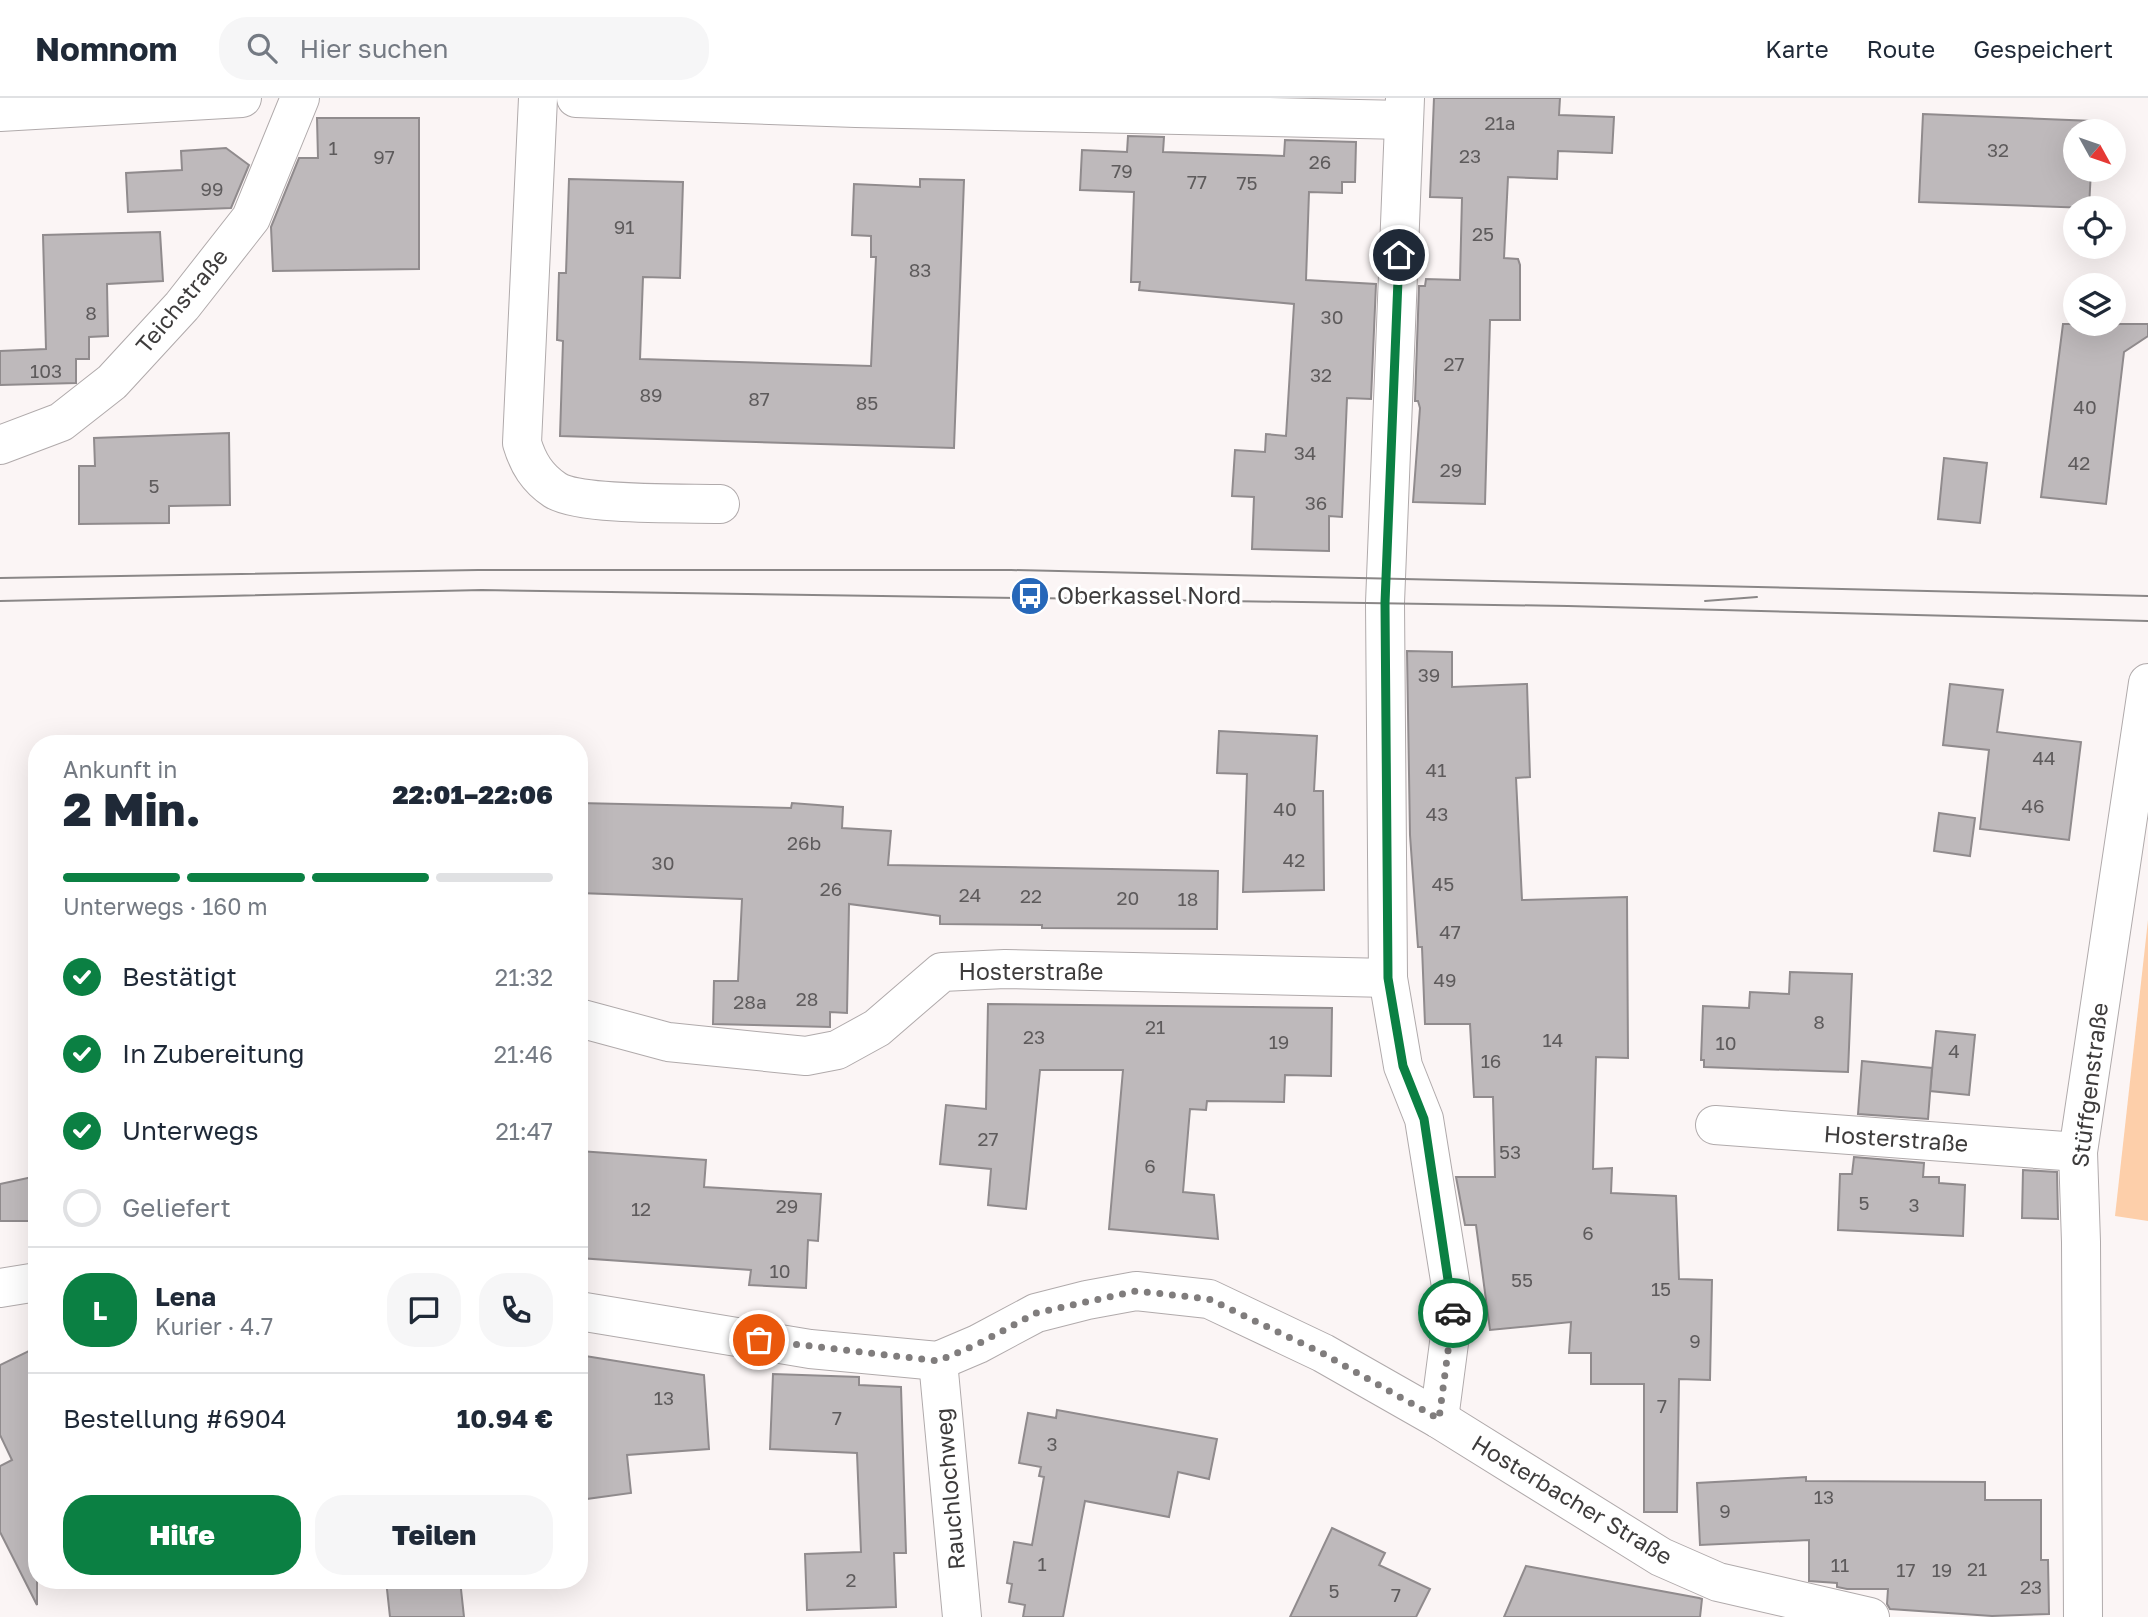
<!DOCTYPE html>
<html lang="de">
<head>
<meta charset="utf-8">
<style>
	:root { --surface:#fff; --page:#f6f6f7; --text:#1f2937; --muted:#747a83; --line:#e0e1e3; --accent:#0b8043 }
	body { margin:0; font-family:"Golos Text",sans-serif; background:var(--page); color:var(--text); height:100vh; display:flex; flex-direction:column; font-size:26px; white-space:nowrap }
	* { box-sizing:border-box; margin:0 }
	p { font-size:23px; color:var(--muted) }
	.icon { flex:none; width:38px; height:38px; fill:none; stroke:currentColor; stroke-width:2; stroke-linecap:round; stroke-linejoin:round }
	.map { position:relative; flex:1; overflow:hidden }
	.details { position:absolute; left:28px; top:637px; width:560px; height:854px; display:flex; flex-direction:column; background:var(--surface); border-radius:28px; box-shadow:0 7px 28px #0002 }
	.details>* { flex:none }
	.needle { width:46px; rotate:130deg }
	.tools { position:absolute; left:2063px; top:21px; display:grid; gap:14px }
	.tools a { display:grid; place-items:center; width:63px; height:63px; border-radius:50%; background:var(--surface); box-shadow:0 7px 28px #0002; font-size:35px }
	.pin { position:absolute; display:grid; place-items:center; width:60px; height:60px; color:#fff; margin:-30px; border:4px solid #fff; border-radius:50%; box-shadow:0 2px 7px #0007 }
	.courier { position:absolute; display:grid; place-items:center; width:70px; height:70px; margin:-35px; border:5px solid #0b8043; border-radius:50%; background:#fff; color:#222; box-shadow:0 2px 9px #0007 }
	.headline em { font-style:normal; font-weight:800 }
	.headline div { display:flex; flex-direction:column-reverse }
	.headline { display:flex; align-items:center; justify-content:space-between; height:119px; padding:0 35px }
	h1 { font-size:46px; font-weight:800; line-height:52px }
	.bar { display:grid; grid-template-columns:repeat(4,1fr); gap:10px 7px; align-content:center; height:84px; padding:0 35px }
	.bar i { height:9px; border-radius:5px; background:var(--line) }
	.bar .selected { background:var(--accent) }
	.bar p { grid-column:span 4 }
	.line { display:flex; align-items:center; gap:18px; padding:0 35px; border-top:2px solid var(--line) }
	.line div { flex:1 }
	.round { display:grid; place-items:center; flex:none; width:74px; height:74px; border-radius:28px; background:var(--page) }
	ol { padding:0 35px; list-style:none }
	li { display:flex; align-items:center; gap:21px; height:77px }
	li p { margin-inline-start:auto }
	li .icon { padding:7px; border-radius:50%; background:var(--accent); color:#fff; stroke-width:4 }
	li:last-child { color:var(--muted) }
	li i { width:38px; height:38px; border:4px solid var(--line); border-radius:50% }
	.action { display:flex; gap:14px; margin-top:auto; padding:14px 35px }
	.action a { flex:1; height:80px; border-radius:28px; background:var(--accent); color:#fff; font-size:28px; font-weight:800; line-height:80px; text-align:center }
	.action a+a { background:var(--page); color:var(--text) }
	header { display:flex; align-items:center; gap:42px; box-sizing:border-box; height:98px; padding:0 35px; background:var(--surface); border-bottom:2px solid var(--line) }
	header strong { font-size:33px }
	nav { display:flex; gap:38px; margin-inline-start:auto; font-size:24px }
	.search { width:490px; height:63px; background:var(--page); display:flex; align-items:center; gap:18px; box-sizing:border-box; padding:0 24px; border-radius:28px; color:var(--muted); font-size:26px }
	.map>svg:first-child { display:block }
	.green { fill:#fdcfaa }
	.building { fill:#beb9bb; stroke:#908b8d; stroke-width:2 }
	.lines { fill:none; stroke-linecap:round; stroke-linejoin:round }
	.minor-casing { stroke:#b0aaab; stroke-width:40 }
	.minor { stroke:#fff; stroke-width:38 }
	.tram { stroke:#8a8787; stroke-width:2 }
	.done { stroke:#807d7d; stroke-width:7; stroke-dasharray:0 12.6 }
	.route { stroke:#0b8043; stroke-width:9 }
	.labels { text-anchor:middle; stroke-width:6; stroke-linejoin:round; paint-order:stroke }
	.number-label { font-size:19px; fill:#5e5b5c }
	.street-label { font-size:23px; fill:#3e3c3c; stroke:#fff }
	.poi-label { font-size:23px; fill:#3e3c3c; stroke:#fff; text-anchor:start }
</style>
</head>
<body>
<header>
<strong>Nomnom</strong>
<div class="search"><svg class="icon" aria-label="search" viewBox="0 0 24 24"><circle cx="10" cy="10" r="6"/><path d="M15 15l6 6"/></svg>Hier suchen</div>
<nav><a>Karte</a><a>Route</a><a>Gespeichert</a></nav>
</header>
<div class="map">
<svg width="2148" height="1519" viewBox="0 0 2148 1519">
	<rect width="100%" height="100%" fill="#fbf5f5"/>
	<polygon class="green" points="2148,822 2148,1123 2115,1118"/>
	<g class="building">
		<polygon points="1434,0 1560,0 1559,17 1614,19 1612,55 1558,53 1557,81 1508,79 1504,160 1518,161 1520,167 1520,222 1490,222 1485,406 1413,404 1420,310 1418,303 1415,303 1419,188 1425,188 1426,181 1460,182 1462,100 1430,99"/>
		<polygon points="1923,16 2093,23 2092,33 2076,33 2076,72 2091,72 2089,110 1919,104"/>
		<polygon points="317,20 419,20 419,171 273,173 271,129 299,60 318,60"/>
		<polygon points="1128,38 1164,39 1163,54 1284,58 1285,42 1356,44 1355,84 1342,84 1342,95 1309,94 1306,182 1376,186 1371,301 1347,300 1342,419 1329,418 1329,453 1252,451 1254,399 1232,398 1235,352 1265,354 1266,336 1286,338 1294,206 1139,192 1140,184 1131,184 1134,94 1080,92 1082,52 1127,54"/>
		<polygon points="226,50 249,67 231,110 128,114 126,75 182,72 181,53"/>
		<polygon points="569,81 683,84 680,180 643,179 640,261 871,268 876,159 871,159 871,138 852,137 854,86 920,89 920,81 964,82 954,350 560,338 563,243 557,242 559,175 566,175"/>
		<polygon points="160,134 163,183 107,186 108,238 89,239 89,261 76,261 76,285 0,287 0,253 46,251 43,137"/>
		<polygon points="2063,226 2148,226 2148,238 2124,254 2106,406 2041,399"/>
		<polygon points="229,335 230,407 169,408 169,425 79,426 79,368 95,368 94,340"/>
		<polygon points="1944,360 1987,365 1980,425 1938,421"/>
		<polygon points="1407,553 1452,554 1452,589 1527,586 1530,679 1516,680 1522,802 1627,799 1628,960 1596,959 1593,1071 1612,1070 1611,1095 1676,1098 1679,1181 1712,1182 1710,1282 1679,1281 1677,1414 1644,1414 1644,1286 1591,1286 1591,1255 1569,1255 1571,1224 1490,1232 1476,1127 1465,1127 1456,1079 1495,1079 1493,999 1474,999 1470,926 1425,926 1422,849 1418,849 1410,737"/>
		<polygon points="1950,586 2003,592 1997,634 2081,644 2069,742 1980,731 1989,652 1943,647"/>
		<polygon points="1219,633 1317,638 1314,693 1323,693 1324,792 1243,794 1247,676 1217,675"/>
		<polygon points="579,705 791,710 792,705 843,709 842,730 891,733 888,767 1218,773 1217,831 1042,830 1042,827 940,826 940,818 849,806 847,915 830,914 830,929 713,926 714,883 738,883 742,801 579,795"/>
		<polygon points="1939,715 1975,720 1970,758 1934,753"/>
		<polygon points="1790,874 1852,876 1848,974 1704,969 1704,962 1701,962 1703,908 1749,910 1750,894 1789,896"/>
		<polygon points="988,906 1332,910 1331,978 1285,977 1284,1004 1207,1003 1206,1012 1190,1011 1183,1094 1214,1097 1218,1141 1109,1131 1123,972 1040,972 1026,1111 988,1107 991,1071 940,1066 946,1007 986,1011"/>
		<polygon points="1936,933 1975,937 1969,997 1930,993"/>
		<polygon points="1862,963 1932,970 1928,1021 1858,1016"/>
		<polygon points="579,1053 706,1062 704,1089 821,1096 818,1143 808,1142 806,1190 749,1187 751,1172 579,1160"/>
		<polygon points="1854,1059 1924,1065 1923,1079 1939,1079 1939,1085 1965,1087 1963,1138 1838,1132 1840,1076 1852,1076"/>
		<polygon points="2023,1072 2057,1074 2058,1121 2022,1120"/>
		<polygon points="37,1078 37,1123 0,1123 0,1086"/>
		<polygon points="37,1249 37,1507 0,1434 0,1368 12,1362 0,1337 0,1267"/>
		<polygon points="579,1257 704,1277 709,1351 627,1357 631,1395 579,1402 579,1357 587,1356"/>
		<polygon points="773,1276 859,1279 859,1287 901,1289 906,1455 894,1455 896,1509 807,1512 805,1456 861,1454 857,1355 770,1351"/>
		<polygon points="1057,1312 1217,1341 1209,1381 1178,1374 1169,1419 1085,1403 1063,1519 1023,1519 1025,1507 1009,1504 1012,1486 1007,1485 1014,1444 1032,1447 1044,1379 1039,1378 1041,1369 1019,1365 1028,1315 1056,1320"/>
		<polygon points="1806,1379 1806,1383 1985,1384 1985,1402 2041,1402 2041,1462 2048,1462 2049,1516 1992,1518 1890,1511 1887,1506 1888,1491 1847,1491 1837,1489 1837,1485 1809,1483 1809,1442 1700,1447 1697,1385"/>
		<polygon points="1332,1430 1385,1455 1379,1467 1430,1491 1416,1519 1290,1519"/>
		<polygon points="1526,1468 1699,1500 1702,1501 1700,1519 1504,1519"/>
		<polygon points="386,1482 460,1482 464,1519 390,1519"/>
	</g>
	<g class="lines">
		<g class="minor-casing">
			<g id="minor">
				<path d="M538 0 522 345C528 365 537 380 555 392 580 408 686 405 720 406"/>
				<polyline points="576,0 856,10 1404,22"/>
				<polyline points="1405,0 1385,505 1388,880 1403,968 1424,1021 1454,1207 1439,1321"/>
				<polyline points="0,14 242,0"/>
				<polyline points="0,347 61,324 112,284 182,208 251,120 300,0"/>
				<polyline points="579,920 668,944 806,958 837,952 877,930 942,874 1005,871 1388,880"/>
				<polyline points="1715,1027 2078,1054"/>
				<polyline points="0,1190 37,1184"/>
				<polyline points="579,1213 810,1251 938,1263 978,1246 1036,1215 1087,1202 1136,1193 1209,1201 1323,1255 1439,1321 1661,1459 1718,1484 1870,1519"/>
				<polyline points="938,1263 962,1519"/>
				<polyline points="2083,1519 2081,1144 2078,1054 2148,585"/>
			</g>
		</g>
		<use href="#minor" class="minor"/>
		<g class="tram">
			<polyline points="0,480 478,472 1011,472 2148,498"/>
			<polyline points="0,503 482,492 1568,508 2148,523"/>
			<polyline points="1705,503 1757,499"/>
		</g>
	</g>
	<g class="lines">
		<polyline class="done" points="759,1242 938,1263 978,1246 1036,1215 1136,1193 1209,1201 1322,1255 1439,1321 1453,1215"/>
		<polyline class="route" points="1399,157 1385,505 1388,880 1403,968 1424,1021 1453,1215"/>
	</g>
	<defs>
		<g id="bus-disc" transform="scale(2.0125)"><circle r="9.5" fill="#2667b9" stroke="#fff"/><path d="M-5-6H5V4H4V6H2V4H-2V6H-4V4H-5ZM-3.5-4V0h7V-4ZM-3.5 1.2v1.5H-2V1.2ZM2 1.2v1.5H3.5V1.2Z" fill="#fff"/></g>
	</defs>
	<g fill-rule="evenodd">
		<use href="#bus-disc" x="1030" y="498"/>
	</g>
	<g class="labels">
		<g class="number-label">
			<text x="1500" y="32">21a</text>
			<text x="333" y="57">1</text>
			<text x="1998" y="59">32</text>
			<text x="1470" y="65">23</text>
			<text x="384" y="66">97</text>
			<text x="1320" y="71">26</text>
			<text x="1122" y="80">79</text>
			<text x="1197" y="91">77</text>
			<text x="1247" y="92">75</text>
			<text x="212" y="98">99</text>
			<text x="624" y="136">91</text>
			<text x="1483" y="143">25</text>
			<text x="920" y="179">83</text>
			<text x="91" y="222">8</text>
			<text x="1332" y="226">30</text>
			<text x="1454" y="273">27</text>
			<text x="46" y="280">103</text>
			<text x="1321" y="284">32</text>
			<text x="651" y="304">89</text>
			<text x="759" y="308">87</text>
			<text x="867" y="312">85</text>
			<text x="2085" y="316">40</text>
			<text x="1305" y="362">34</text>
			<text x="2079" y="372">42</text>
			<text x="1451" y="379">29</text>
			<text x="154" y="395">5</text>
			<text x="1316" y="412">36</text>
			<text x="1429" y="584">39</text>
			<text x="2044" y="667">44</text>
			<text x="1436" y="679">41</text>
			<text x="2033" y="715">46</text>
			<text x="1285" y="718">40</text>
			<text x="1437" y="723">43</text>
			<text x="804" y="752">26b</text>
			<text x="1294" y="769">42</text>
			<text x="663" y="772">30</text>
			<text x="1443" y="793">45</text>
			<text x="831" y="798">26</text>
			<text x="970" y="804">24</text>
			<text x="1031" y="805">22</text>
			<text x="1128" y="807">20</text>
			<text x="1188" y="808">18</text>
			<text x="1450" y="841">47</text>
			<text x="1445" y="889">49</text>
			<text x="807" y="908">28</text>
			<text x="750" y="911">28a</text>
			<text x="1819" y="931">8</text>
			<text x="1155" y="936">21</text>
			<text x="1034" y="946">23</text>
			<text x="1553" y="949">14</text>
			<text x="1279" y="951">19</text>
			<text x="1726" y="952">10</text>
			<text x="1954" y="960">4</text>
			<text x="1491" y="970">16</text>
			<text x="988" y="1048">27</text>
			<text x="1510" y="1061">53</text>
			<text x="1150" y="1075">6</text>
			<text x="1864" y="1112">5</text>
			<text x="1914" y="1114">3</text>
			<text x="787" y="1115">29</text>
			<text x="641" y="1118">12</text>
			<text x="1588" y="1142">6</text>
			<text x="780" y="1180">10</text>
			<text x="1522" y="1189">55</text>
			<text x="1661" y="1198">15</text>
			<text x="1695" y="1250">9</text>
			<text x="664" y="1307">13</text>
			<text x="1662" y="1315">7</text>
			<text x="837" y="1327">7</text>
			<text x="1052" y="1353">3</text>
			<text x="1824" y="1406">13</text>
			<text x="1725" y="1420">9</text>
			<text x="1042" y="1473">1</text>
			<text x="1840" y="1474">11</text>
			<text x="1977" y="1478">21</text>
			<text x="1906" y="1479">17</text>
			<text x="1942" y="1479">19</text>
			<text x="851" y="1489">2</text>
			<text x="2031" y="1496">23</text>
			<text x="1334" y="1500">5</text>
			<text x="1396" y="1504">7</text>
		</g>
		<g class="street-label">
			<text transform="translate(182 203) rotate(-50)" y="8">Teichstraße</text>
			<text x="1031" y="882">Hosterstraße</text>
			<text transform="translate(2090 987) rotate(-83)" y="8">Stüffgenstraße</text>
			<text transform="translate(1896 1041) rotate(4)" y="8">Hosterstraße</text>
			<text transform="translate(950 1391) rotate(-95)" y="8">Rauchlochweg</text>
			<text transform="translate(1572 1402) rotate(31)" y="8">Hosterbacher Straße</text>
		</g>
		<g class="poi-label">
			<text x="1057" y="506">Oberkassel Nord</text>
		</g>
	</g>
</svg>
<div class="tools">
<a><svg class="needle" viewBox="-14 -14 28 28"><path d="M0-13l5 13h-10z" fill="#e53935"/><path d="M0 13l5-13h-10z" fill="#747a83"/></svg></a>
<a><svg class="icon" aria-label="locate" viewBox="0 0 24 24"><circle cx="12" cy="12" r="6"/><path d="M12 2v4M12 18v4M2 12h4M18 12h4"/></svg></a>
<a><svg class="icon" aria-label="layers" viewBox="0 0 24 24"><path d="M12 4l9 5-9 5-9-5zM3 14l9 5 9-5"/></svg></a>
</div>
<div class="pin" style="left:759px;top:1242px;background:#ea580c"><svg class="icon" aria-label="bag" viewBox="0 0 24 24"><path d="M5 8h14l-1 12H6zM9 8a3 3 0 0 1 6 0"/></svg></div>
<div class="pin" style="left:1399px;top:157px;background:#1f2937"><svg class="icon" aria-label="home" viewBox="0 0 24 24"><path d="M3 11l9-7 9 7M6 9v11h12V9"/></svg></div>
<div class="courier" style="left:1453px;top:1215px"><svg class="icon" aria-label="car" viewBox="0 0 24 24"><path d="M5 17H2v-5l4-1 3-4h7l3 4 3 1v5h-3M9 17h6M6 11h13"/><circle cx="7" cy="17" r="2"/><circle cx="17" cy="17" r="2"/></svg></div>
<section class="details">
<div class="headline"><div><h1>2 Min.</h1><p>Ankunft in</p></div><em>22:01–22:06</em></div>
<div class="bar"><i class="selected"></i><i class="selected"></i><i class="selected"></i><i></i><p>Unterwegs · 160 m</p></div>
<ol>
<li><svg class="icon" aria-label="check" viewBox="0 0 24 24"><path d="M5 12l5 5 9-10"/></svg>Bestätigt<p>21:32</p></li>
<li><svg class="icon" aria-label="check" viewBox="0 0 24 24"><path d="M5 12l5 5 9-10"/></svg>In Zubereitung<p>21:46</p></li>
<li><svg class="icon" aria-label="check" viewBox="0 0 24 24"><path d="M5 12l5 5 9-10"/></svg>Unterwegs<p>21:47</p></li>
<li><i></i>Geliefert</li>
</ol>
<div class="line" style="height:126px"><b class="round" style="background:var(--accent);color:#fff">L</b><div><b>Lena</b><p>Kurier · 4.7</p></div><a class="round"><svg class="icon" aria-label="chat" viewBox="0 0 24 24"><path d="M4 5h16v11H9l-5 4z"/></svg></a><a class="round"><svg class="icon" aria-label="phone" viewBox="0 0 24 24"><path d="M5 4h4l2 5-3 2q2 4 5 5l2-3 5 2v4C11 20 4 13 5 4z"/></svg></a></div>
<div class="line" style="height:91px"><div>Bestellung #6904</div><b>10.94 €</b></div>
<div class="action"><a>Hilfe</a><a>Teilen</a></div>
</section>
</div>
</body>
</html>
